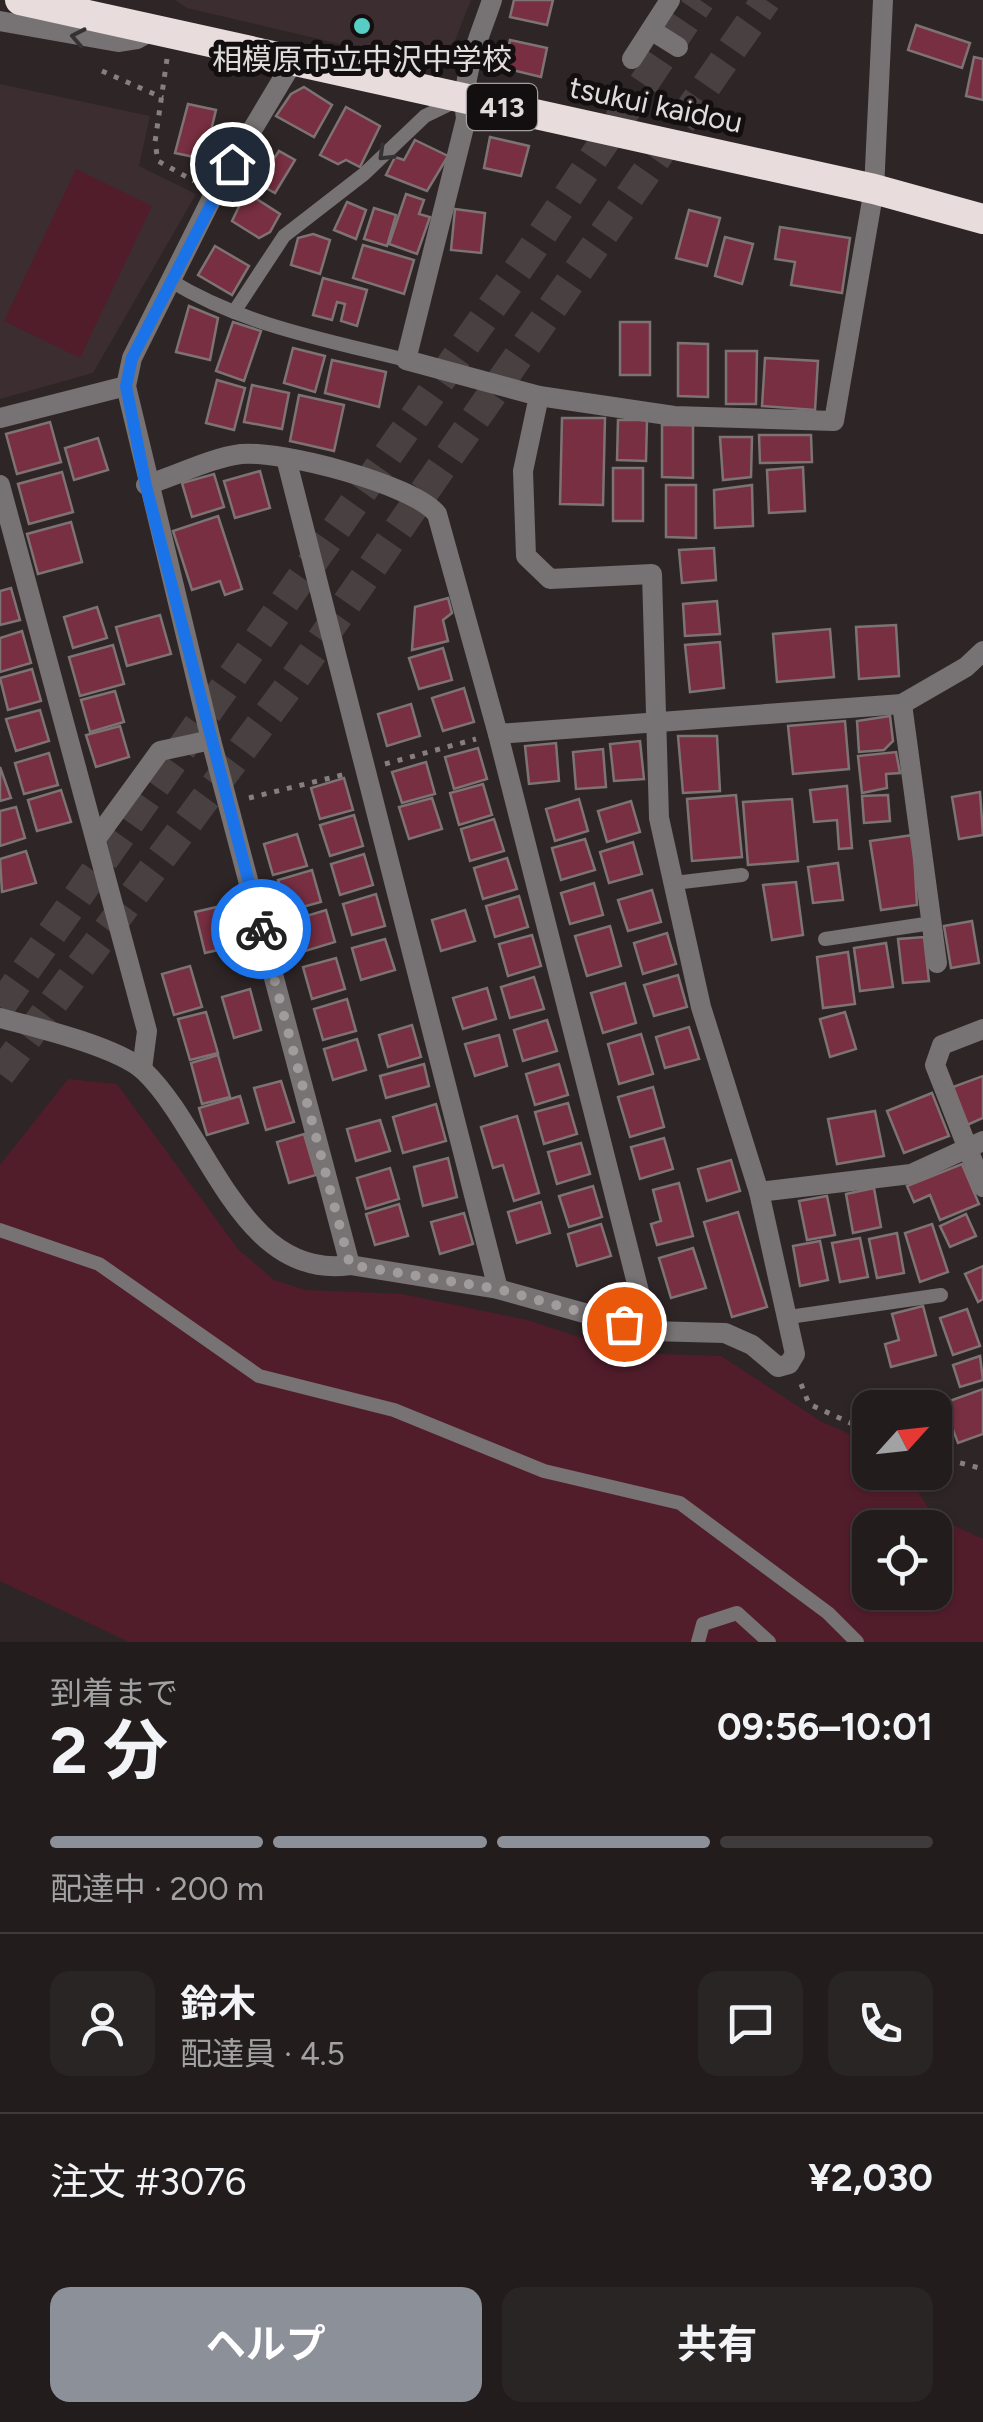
<!DOCTYPE html>
<html lang="ja">
<head>
<meta charset="utf-8">
<style>
	:root { --surface:#221c1c; --page:#2a2525; --text:#f1f3f6; --muted:#a2a1a3; --line:#3f3a3b; --accent:#8c9099 }
	body { margin:0; font-family:Figtree,"Noto Sans JP",sans-serif; background:var(--page); color:var(--text); height:100vh; display:flex; flex-direction:column; font-size:38px; white-space:nowrap }
	* { box-sizing:border-box; margin:0 }
	p { font-size:32px; color:var(--muted) }
	.icon { flex:none; width:55px; height:55px; fill:none; stroke:currentColor; stroke-width:2; stroke-linecap:round; stroke-linejoin:round }
	.map { position:relative; height:1642px; overflow:hidden }
	.side { display:flex; flex-direction:column; background:var(--surface); flex:1 }
	.side>* { flex:none }
	.needle { width:65px; rotate:63deg }
	.fabs { position:absolute; left:852px; top:1390px; display:grid; gap:20px }
	.fabs a { display:grid; place-items:center; width:100px; height:100px; border-radius:20px; background:var(--surface); box-shadow:0 2px 8px #0004,0 0 0 2px var(--line); font-size:50px }
	.pin { position:absolute; display:grid; place-items:center; width:85px; height:85px; color:#fff; margin:-42px; border:5px solid #fff; border-radius:50%; box-shadow:0 2px 10px #0007 }
	.courier { position:absolute; display:grid; place-items:center; width:100px; height:100px; margin:-50px; border:8px solid #1a73e8; border-radius:50%; background:#fff; color:#222; box-shadow:0 2px 12px #0007 }
	.summary em { font-style:normal; font-weight:700 }
	.summary div { display:flex; flex-direction:column-reverse }
	.summary { display:flex; align-items:center; justify-content:space-between; height:170px; padding:0 50px }
	h1 { font-size:65px; font-weight:700; line-height:75px }
	.bar { display:grid; grid-template-columns:repeat(4,1fr); gap:15px 10px; align-content:center; height:120px; padding:0 50px }
	.bar i { height:12px; border-radius:8px; background:var(--line) }
	.bar .selected { background:var(--accent) }
	.bar p { grid-column:span 4 }
	.line { display:flex; align-items:center; gap:25px; padding:0 50px; border-top:2px solid var(--line) }
	.line div { flex:1 }
	.round { display:grid; place-items:center; flex:none; width:105px; height:105px; border-radius:20px; background:var(--page) }
	.action { display:flex; gap:20px; margin-top:auto; padding:20px 50px }
	.action a { flex:1; height:115px; border-radius:20px; background:var(--accent); color:#fff; font-size:40px; font-weight:700; line-height:115px; text-align:center }
	.action a+a { background:var(--page); color:var(--text) }
	.map>svg:first-child { display:block }
	.built { fill:#3b2d30 }
	.green { fill:#521d2b; fill-rule:evenodd }
	.building { fill:#782f41; stroke:#7e7374; stroke-width:2.5 }
	.lines { fill:none; stroke-linecap:round; stroke-linejoin:round }
	.highway-tunnel { stroke:#494041; stroke-width:30; stroke-dasharray:30 15; stroke-linecap:butt }
	.path { stroke:#867e7f; stroke-width:5; stroke-dasharray:5 8; stroke-linecap:butt }
	.lane { stroke:#777273; stroke-width:14 }
	.street { stroke:#777273; stroke-width:20 }
	.highway { stroke:#e8dcdd; stroke-width:30 }
	.oneway { stroke:#363233 }
	.done { stroke:#a29b9c; stroke-width:10; stroke-dasharray:0 18 }
	.route { stroke:#1a73e8; stroke-width:12 }
	.poi-dot { fill:#56cec3; stroke:#130f10; stroke-width:4 }
	.labels { text-anchor:middle; stroke-width:10; stroke-linejoin:round; paint-order:stroke }
	.shield { fill:#130f10; stroke:#a39e9f; stroke-width:2.5 }
	.shield-label { font-size:28px; font-weight:bold; fill:#e1dbdc }
	.poi-label { font-size:30px; fill:#e1dbdc; stroke:#130f10 }
	.street-label { font-size:30px; fill:#e1dbdc; stroke:#130f10 }
</style>
</head>
<body>
<div class="map">
<svg width="983" height="1642" viewBox="0 0 983 1642">
	<rect width="100%" height="100%" fill="#2e2526"/>
	<g class="built">
		<polygon points="175,0 471,0 454,43 437,56 416,62 187,8"/>
		<polygon points="0,84 150,116 139,166 196,194 93,373 0,399"/>
	</g>
	<g class="green">
		<polygon points="76,169 152,206 80,358 4,321"/>
		<path d="M68 1079 117 1084 238 1249 274 1280 306 1290 402 1294 527 1320 628 1353 721 1356 822 1422 870 1443V1472L907 1473 933 1516 983 1539V1642H129L0 1581V1165ZM870 1528H935V1592H870Z"/>
	</g>
	<g class="building">
		<polygon points="514,0 553,0 547,25 510,17"/>
		<polygon points="916,25 970,43 962,68 908,50"/>
		<polygon points="510,40 547,48 541,77 504,68"/>
		<polygon points="974,57 983,59 983,100 966,96"/>
		<polygon points="304,87 332,105 314,137 276,116 291,94"/>
		<polygon points="188,104 216,110 204,159 175,153"/>
		<polygon points="346,107 380,126 360,167 346,160 338,164 320,155"/>
		<polygon points="490,137 529,146 521,176 484,168"/>
		<polygon points="415,140 448,156 427,191 386,175 395,157 404,160"/>
		<polygon points="262,150 275,157 279,151 295,160 275,193 248,178"/>
		<polygon points="246,192 280,214 270,232 259,238 232,221"/>
		<polygon points="406,194 424,200 419,214 430,217 417,254 389,244"/>
		<polygon points="347,202 366,210 356,239 334,230"/>
		<polygon points="374,208 396,215 387,246 364,239"/>
		<polygon points="455,209 485,213 481,253 451,250"/>
		<polygon points="689,210 720,218 707,266 676,258"/>
		<polygon points="780,227 850,238 842,293 791,285 795,262 775,259"/>
		<polygon points="313,234 330,240 320,274 291,265 298,238"/>
		<polygon points="725,237 753,244 742,284 715,276"/>
		<polygon points="363,245 414,260 404,294 353,278"/>
		<polygon points="215,246 249,266 232,295 198,275"/>
		<polygon points="323,278 367,290 357,326 341,321 345,304 337,302 332,320 313,315"/>
		<polygon points="189,306 218,318 210,360 176,352"/>
		<polygon points="233,322 261,331 244,381 216,371"/>
		<rect x="620" y="322" width="30" height="53"/>
		<polygon points="678,343 708,344 708,397 678,396"/>
		<polygon points="293,348 325,356 315,392 284,383"/>
		<polygon points="726,351 757,351 756,404 726,404"/>
		<polygon points="765,358 818,361 815,410 762,406"/>
		<polygon points="332,360 386,372 379,407 325,393"/>
		<polygon points="217,380 245,388 234,430 206,423"/>
		<polygon points="252,385 289,393 282,429 244,422"/>
		<polygon points="299,395 344,405 334,451 290,441"/>
		<polygon points="562,418 605,418 603,505 560,504"/>
		<polygon points="618,420 647,420 646,461 617,460"/>
		<polygon points="50,422 61,462 17,474 6,434"/>
		<polygon points="662,425 693,425 693,478 662,477"/>
		<polygon points="759,435 811,435 812,462 760,463"/>
		<polygon points="720,437 752,437 751,477 723,480"/>
		<polygon points="98,438 108,470 74,480 65,448"/>
		<polygon points="803,467 805,511 769,513 767,470"/>
		<rect x="613" y="468" width="30" height="53"/>
		<polygon points="260,471 270,508 235,518 224,481"/>
		<polygon points="62,472 73,512 29,524 18,484"/>
		<polygon points="214,474 224,507 192,517 182,483"/>
		<polygon points="666,485 696,485 696,538 666,537"/>
		<polygon points="752,485 753,526 715,528 714,490"/>
		<polygon points="218,516 242,589 225,595 220,581 192,590 173,531"/>
		<polygon points="71,522 82,562 38,574 27,534"/>
		<polygon points="714,548 716,580 682,583 679,550"/>
		<polygon points="11,588 20,620 0,625 0,591"/>
		<polygon points="448,598 452,613 443,620 448,641 412,650 415,607"/>
		<polygon points="717,601 720,634 685,636 683,604"/>
		<polygon points="97,607 107,638 73,648 64,617"/>
		<polygon points="160,615 171,654 127,666 116,627"/>
		<polygon points="896,625 899,676 859,679 856,627"/>
		<polygon points="830,629 834,677 777,682 773,634"/>
		<polygon points="22,631 31,663 0,672 0,638"/>
		<polygon points="720,642 724,688 690,692 685,645"/>
		<polygon points="113,645 124,684 80,696 69,657"/>
		<polygon points="443,648 452,680 419,689 409,658"/>
		<polygon points="32,669 41,701 8,710 0,678"/>
		<polygon points="464,688 474,722 443,731 432,698"/>
		<polygon points="115,691 124,722 90,732 81,700"/>
		<polygon points="411,704 420,736 387,746 378,714"/>
		<polygon points="40,710 49,741 16,751 6,719"/>
		<polygon points="890,716 893,741 884,750 859,752 857,721"/>
		<polygon points="845,721 849,769 793,774 788,726"/>
		<polygon points="120,726 129,757 96,767 86,735"/>
		<polygon points="678,736 717,736 720,791 683,793"/>
		<polygon points="640,741 644,779 614,781 610,744"/>
		<polygon points="556,743 559,781 529,784 525,746"/>
		<polygon points="478,748 487,779 454,789 445,757"/>
		<polygon points="603,749 606,787 576,789 573,752"/>
		<polygon points="896,752 900,773 886,774 887,788 862,793 858,756"/>
		<polygon points="49,753 58,785 24,794 15,763"/>
		<polygon points="426,762 435,794 402,803 392,772"/>
		<polygon points="0,767 11,798 0,801"/>
		<polygon points="344,778 353,810 320,819 311,788"/>
		<polygon points="483,784 492,815 459,825 450,793"/>
		<polygon points="847,786 852,848 839,849 837,820 814,822 810,790"/>
		<polygon points="61,790 71,822 37,831 28,800"/>
		<polygon points="980,792 983,835 959,839 952,797"/>
		<polygon points="736,795 742,857 692,861 687,799"/>
		<polygon points="888,795 890,821 864,823 862,796"/>
		<polygon points="432,798 442,829 409,839 399,807"/>
		<polygon points="579,799 588,831 555,841 546,809"/>
		<polygon points="792,799 798,861 748,865 743,802"/>
		<polygon points="631,801 640,832 607,842 598,811"/>
		<polygon points="16,807 25,838 0,846 0,811"/>
		<polygon points="354,815 363,846 330,856 320,825"/>
		<polygon points="494,819 504,851 470,861 461,829"/>
		<polygon points="297,834 307,866 273,875 264,844"/>
		<polygon points="913,835 917,905 881,910 870,841"/>
		<polygon points="585,839 595,870 561,880 552,848"/>
		<polygon points="633,842 642,874 609,883 600,852"/>
		<polygon points="26,851 36,883 2,892 0,859"/>
		<polygon points="364,854 373,885 340,895 331,864"/>
		<polygon points="507,858 517,889 483,899 474,868"/>
		<polygon points="838,863 843,900 813,903 808,867"/>
		<polygon points="312,870 321,902 288,911 278,880"/>
		<polygon points="796,882 803,935 772,940 763,885"/>
		<polygon points="594,883 603,915 570,924 561,893"/>
		<polygon points="652,890 661,922 628,931 618,900"/>
		<polygon points="376,894 385,926 352,935 343,904"/>
		<polygon points="519,896 528,927 495,937 486,906"/>
		<polygon points="234,903 244,944 205,953 195,912"/>
		<polygon points="326,910 335,942 302,952 293,920"/>
		<polygon points="465,910 475,941 441,951 432,920"/>
		<polygon points="972,921 979,963 951,968 944,926"/>
		<polygon points="610,926 621,966 587,976 575,936"/>
		<polygon points="667,933 676,964 643,974 634,943"/>
		<polygon points="532,935 541,966 508,976 499,944"/>
		<polygon points="924,937 929,981 903,983 898,939"/>
		<polygon points="385,939 395,970 361,980 352,948"/>
		<polygon points="886,943 893,987 860,991 854,948"/>
		<polygon points="848,952 855,1004 823,1008 817,957"/>
		<polygon points="336,958 345,989 312,999 303,967"/>
		<polygon points="190,966 202,1007 174,1015 162,974"/>
		<polygon points="678,975 687,1007 654,1016 644,985"/>
		<polygon points="534,977 544,1009 510,1018 501,987"/>
		<polygon points="625,983 636,1023 603,1033 591,993"/>
		<polygon points="487,988 496,1019 463,1029 453,998"/>
		<polygon points="250,989 261,1030 234,1038 222,997"/>
		<polygon points="347,999 356,1031 323,1040 314,1009"/>
		<polygon points="206,1012 218,1053 190,1060 178,1019"/>
		<polygon points="845,1012 856,1049 830,1057 820,1019"/>
		<polygon points="547,1020 557,1051 523,1061 514,1030"/>
		<polygon points="412,1025 421,1057 388,1067 379,1035"/>
		<polygon points="689,1027 699,1059 665,1068 656,1037"/>
		<polygon points="641,1034 653,1074 619,1084 608,1044"/>
		<polygon points="499,1035 507,1066 475,1076 465,1044"/>
		<polygon points="357,1039 366,1070 333,1080 324,1049"/>
		<polygon points="218,1055 230,1097 202,1104 191,1063"/>
		<polygon points="424,1064 429,1086 386,1098 380,1076"/>
		<polygon points="559,1064 568,1095 535,1105 526,1074"/>
		<polygon points="983,1076 983,1118 967,1125 953,1087"/>
		<polygon points="281,1081 294,1122 266,1130 254,1088"/>
		<polygon points="653,1087 664,1127 630,1137 618,1097"/>
		<polygon points="932,1093 949,1136 904,1153 887,1111"/>
		<polygon points="240,1096 248,1123 207,1135 199,1108"/>
		<polygon points="568,1103 577,1134 544,1144 535,1112"/>
		<polygon points="436,1104 446,1141 403,1153 393,1117"/>
		<polygon points="875,1111 884,1156 837,1164 828,1119"/>
		<polygon points="517,1116 539,1193 514,1201 503,1165 493,1168 481,1127"/>
		<polygon points="380,1120 390,1151 356,1161 347,1129"/>
		<polygon points="304,1134 316,1175 289,1183 277,1142"/>
		<polygon points="664,1138 673,1169 640,1179 631,1147"/>
		<polygon points="581,1143 590,1174 557,1184 548,1152"/>
		<polygon points="448,1158 457,1197 423,1206 414,1167"/>
		<polygon points="731,1160 740,1191 707,1201 698,1169"/>
		<polygon points="962,1164 979,1204 940,1220 930,1195 914,1202 907,1186"/>
		<polygon points="390,1168 399,1199 366,1209 357,1178"/>
		<polygon points="679,1183 693,1236 657,1245 651,1224 661,1221 653,1190"/>
		<polygon points="593,1186 602,1217 569,1227 559,1196"/>
		<polygon points="874,1188 881,1227 853,1233 846,1194"/>
		<polygon points="827,1196 835,1235 807,1240 799,1201"/>
		<polygon points="541,1202 550,1233 517,1243 508,1212"/>
		<polygon points="399,1204 408,1236 375,1245 366,1214"/>
		<polygon points="738,1212 767,1307 732,1317 704,1222"/>
		<polygon points="464,1213 473,1244 440,1254 431,1222"/>
		<polygon points="966,1214 976,1236 950,1247 940,1226"/>
		<polygon points="601,1224 611,1256 577,1266 568,1234"/>
		<polygon points="932,1224 948,1272 920,1282 905,1233"/>
		<polygon points="897,1233 904,1273 877,1278 869,1239"/>
		<polygon points="860,1238 868,1277 840,1282 832,1243"/>
		<polygon points="820,1241 828,1280 800,1286 793,1246"/>
		<polygon points="693,1248 706,1288 671,1298 659,1258"/>
		<polygon points="983,1266 983,1299 978,1302 965,1274"/>
		<polygon points="923,1306 936,1355 891,1367 885,1344 899,1340 892,1314"/>
		<polygon points="967,1309 980,1346 953,1355 940,1318"/>
		<polygon points="980,1356 983,1380 960,1387 953,1365"/>
		<polygon points="983,1389 983,1434 958,1443 952,1427 935,1433 935,1408 930,1408"/>
	</g>
	<g class="lines">
		<g class="highway-tunnel">
			<polyline points="0,1007 524,261 700,0"/>
			<polyline points="0,1074 290,685 766,0"/>
		</g>
		<g class="path">
			<polyline points="167,59 155,142 158,161 194,181"/>
			<polyline points="102,71 163,98"/>
			<polyline points="385,764 476,739"/>
			<polyline points="249,798 346,774"/>
			<polyline points="801,1384 809,1404 870,1432"/>
			<polyline points="935,1456 983,1469"/>
		</g>
		<g class="lane">
			<path d="M171 281C243 325 326 340 406 360"/>
			<polyline points="234,312 284,236 364,174 425,116 458,100"/>
			<polyline points="674,883 742,875"/>
			<polyline points="825,939 932,923"/>
			<polyline points="0,1230 99,1264 259,1376 394,1410 544,1471 680,1503 828,1613 857,1642"/>
			<polyline points="789,1317 941,1295"/>
			<polyline points="698,1642 703,1624 737,1613 769,1642"/>
		</g>
		<g class="street">
			<polyline points="0,21 118,42 137,39 153,30"/>
			<polyline points="651,30 678,47"/>
			<polyline points="632,59 670,0"/>
			<polyline points="294,60 215,192 132,358 126,386 211,740 350,1265"/>
			<polyline points="539,396 674,416 834,421 874,189 883,0"/>
			<polyline points="0,418 126,386"/>
			<polyline points="286,458 498,1289"/>
			<polyline points="0,485 147,1031 142,1069"/>
			<path d="M146 485C176 476 210 458 241 454 280 450 413 484 437 514L498 734 649 1331"/>
			<polyline points="902,704 937,963"/>
			<polyline points="498,734 902,704 966,667 983,651"/>
			<polyline points="96,839 160,751 211,740"/>
			<path d="M0 1018C35 1027 118 1047 144 1071 208 1132 241 1281 350 1265L498 1289 649 1331 725 1333 752 1345 778 1367 789 1364 795 1354 759 1192 701 1007 659 818 652 574 550 579 526 556 523 471 539 396 406 360 466 119C460 77 479 39 492 0"/>
			<polyline points="983,1029 942,1045 935,1065 983,1187"/>
			<polyline points="759,1192 911,1174 983,1141"/>
		</g>
		<polyline class="highway" points="20,0 874,189 983,219"/>
	</g>
	<defs><path id="oneway-chevron" d="M-2-3.5L2.5 0L-2 3.5" fill="none" stroke-width="1.6" stroke-linecap="round" stroke-linejoin="round" transform="scale(2.5)"/></defs>
	<g class="oneway">
		<use href="#oneway-chevron" transform="translate(78 37) rotate(-169)"/>
		<use href="#oneway-chevron" transform="translate(385 154) rotate(136)"/>
	</g>
	<g class="lines">
		<polyline class="done" points="261,929 350,1265 498,1289 624,1324"/>
		<polyline class="route" points="232,164 132,358 126,386 146,486 261,929"/>
	</g>
	<circle class="poi-dot" cx="362" cy="26" r="10"/>
	<g class="labels">
		<rect class="shield" x="467" y="84" width="70" height="46" rx="8"/>
		<g class="shield-label">
			<text x="502" y="117">413</text>
		</g>
		<g class="poi-label">
			<text x="362" y="70">相模原市立中沢中学校</text>
		</g>
		<g class="street-label">
			<text transform="translate(656 105) rotate(12)" y="10">tsukui kaidou</text>
		</g>
	</g>
</svg>
<div class="fabs">
<a><svg class="needle" viewBox="-14 -14 28 28"><path d="M0-13l5 13h-10z" fill="#e53935"/><path d="M0 13l5-13h-10z" fill="#a2a1a3"/></svg></a>
<a><svg class="icon" aria-label="locate" viewBox="0 0 24 24"><circle cx="12" cy="12" r="6"/><path d="M12 2v4M12 18v4M2 12h4M18 12h4"/></svg></a>
</div>
<div class="pin" style="left:624px;top:1324px;background:#ea580c"><svg class="icon" aria-label="bag" viewBox="0 0 24 24"><path d="M5 8h14l-1 12H6zM9 8a3 3 0 0 1 6 0"/></svg></div>
<div class="pin" style="left:232px;top:164px;background:#1f2937"><svg class="icon" aria-label="home" viewBox="0 0 24 24"><path d="M3 11l9-7 9 7M6 9v11h12V9"/></svg></div>
<div class="courier" style="left:261px;top:929px"><svg class="icon" aria-label="bike" viewBox="0 0 24 24"><circle cx="6" cy="16" r="4"/><circle cx="18" cy="16" r="4"/><path d="M6 16l4-8h5l3 8M10 8l3 8H6M13 5h3"/></svg></div>
</div>
<section class="side">
<div class="summary"><div><h1>2 分</h1><p>到着まで</p></div><em>09:56–10:01</em></div>
<div class="bar"><i class="selected"></i><i class="selected"></i><i class="selected"></i><i></i><p>配達中 · 200 m</p></div>
<div class="line" style="height:180px"><a class="round"><svg class="icon" aria-label="person" viewBox="0 0 24 24"><circle cx="12" cy="8" r="4"/><path d="M4 21q1-7 8-7t8 7"/></svg></a><div><b>鈴木</b><p>配達員 · 4.5</p></div><a class="round"><svg class="icon" aria-label="chat" viewBox="0 0 24 24"><path d="M4 5h16v11H9l-5 4z"/></svg></a><a class="round"><svg class="icon" aria-label="phone" viewBox="0 0 24 24"><path d="M5 4h4l2 5-3 2q2 4 5 5l2-3 5 2v4C11 20 4 13 5 4z"/></svg></a></div>
<div class="line" style="height:130px"><div>注文 #3076</div><b>¥2,030</b></div>
<div class="action"><a>ヘルプ</a><a>共有</a></div>
</section>
</body>
</html>
